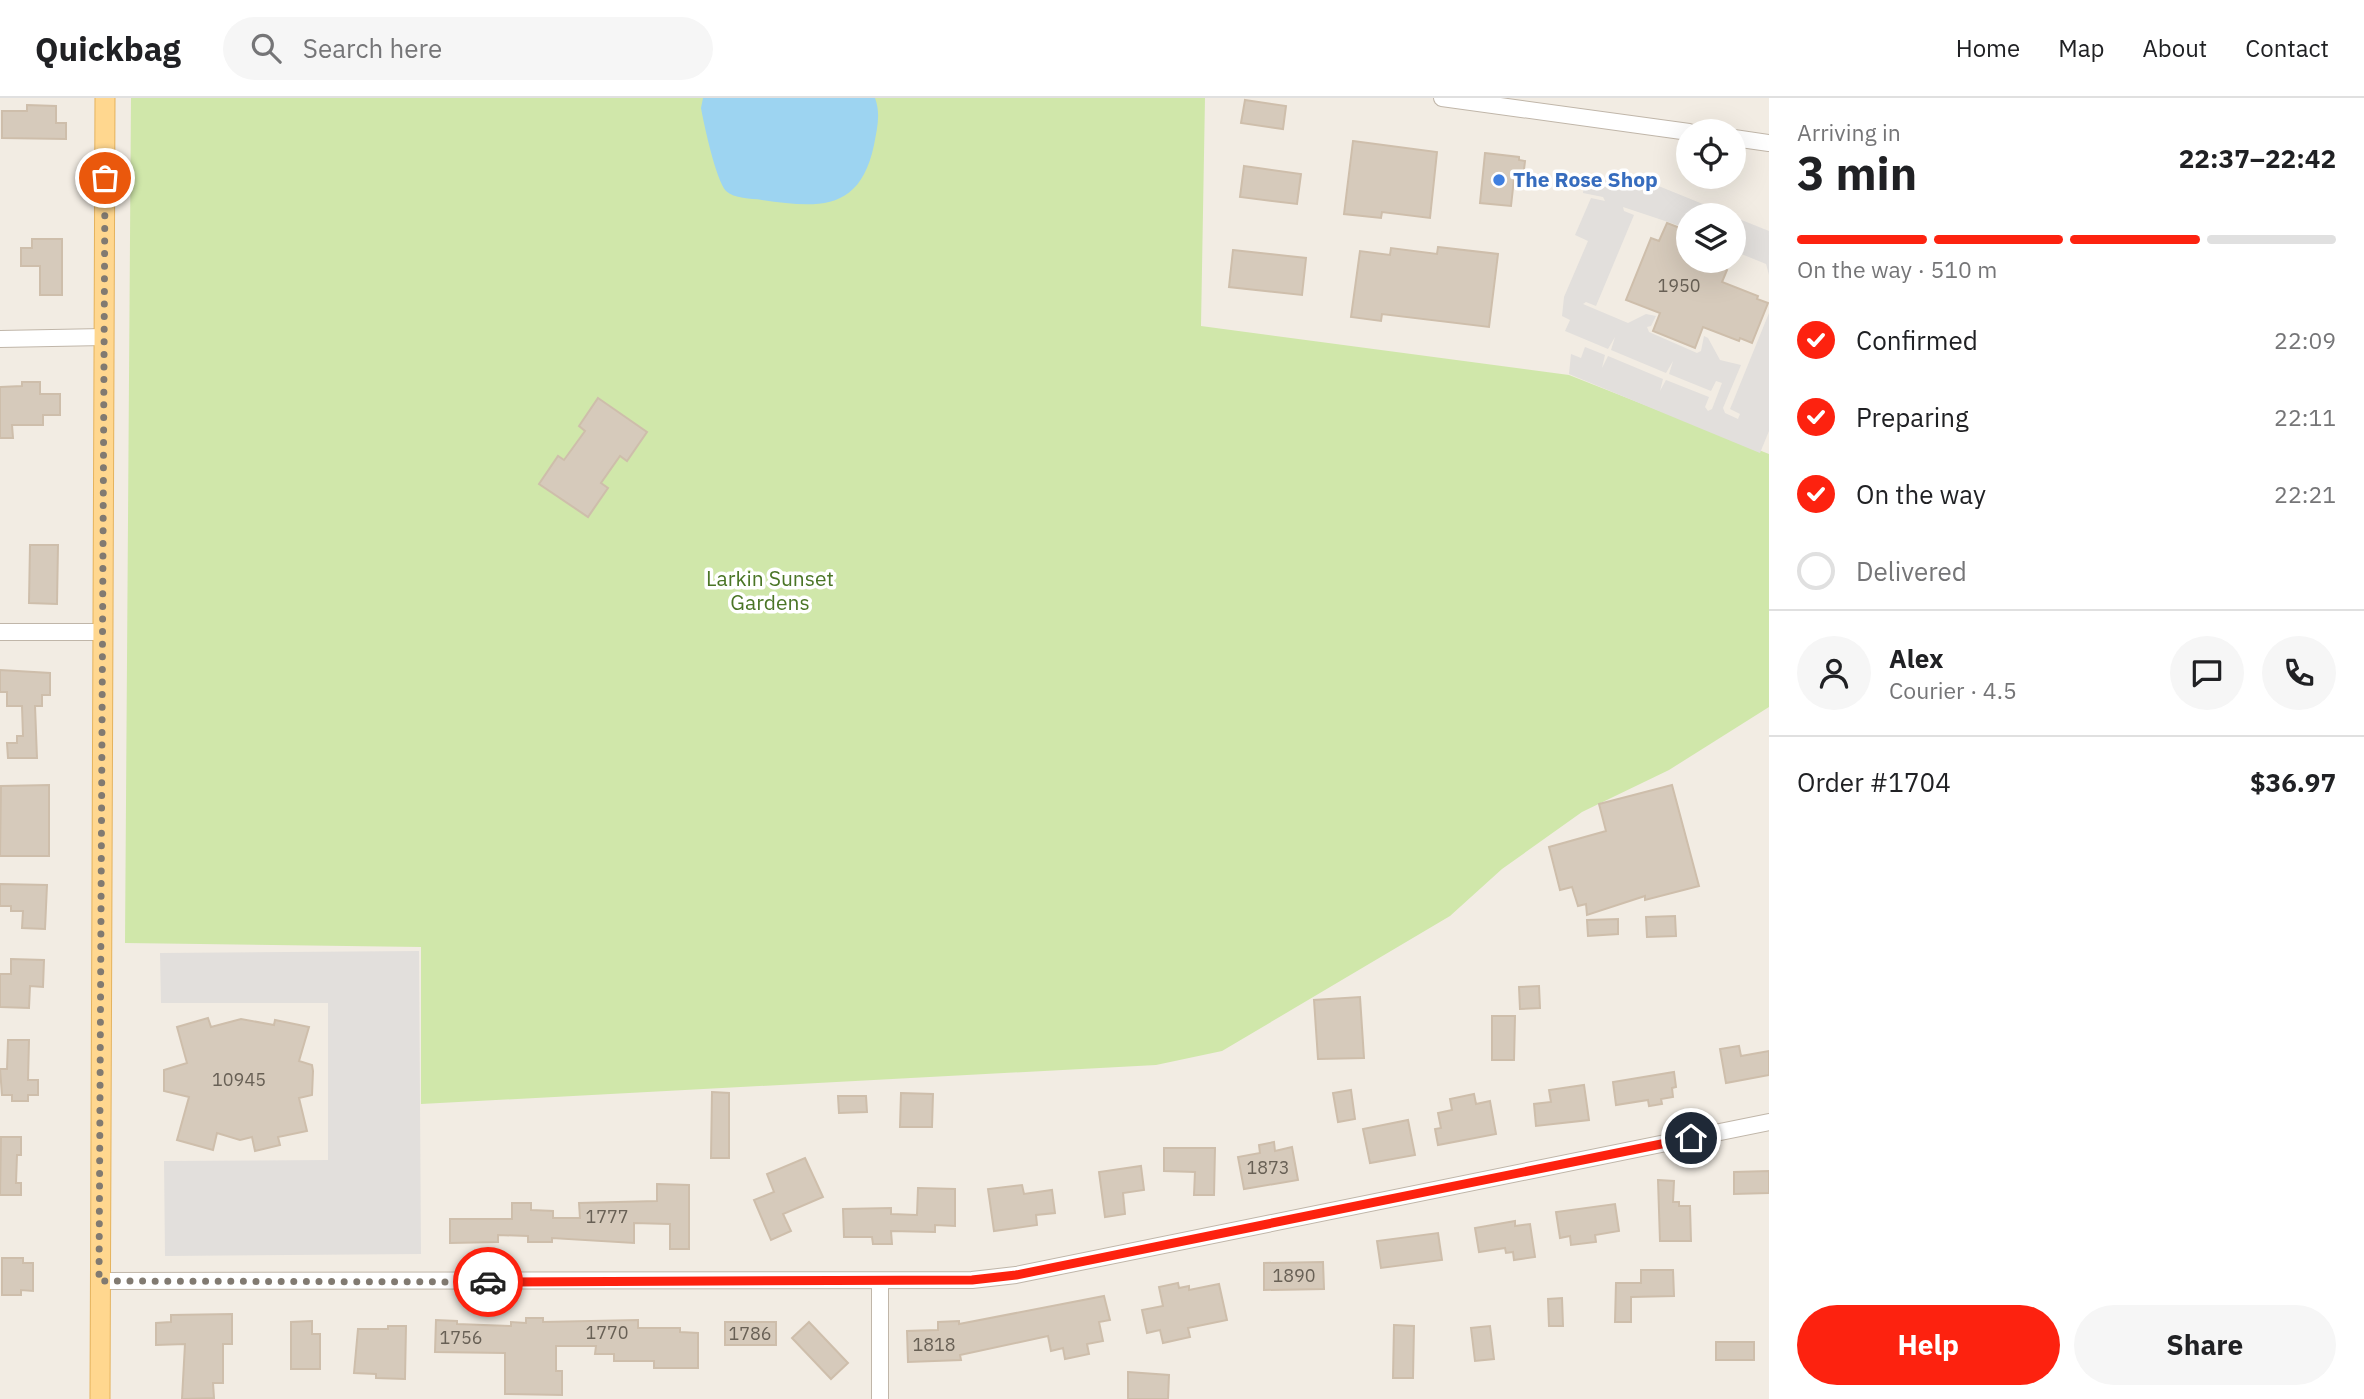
<!DOCTYPE html>
<html lang="en">
<head>
<meta charset="utf-8">
<style>
	:root { --surface:#fff; --page:#f6f6f6; --text:#202124; --muted:#757577; --line:#e0e0e0; --accent:#fd220f }
	body { margin:0; font-family:"IBM Plex Sans",sans-serif; background:var(--page); color:var(--text); height:100vh; display:flex; flex-direction:column; font-size:26px; white-space:nowrap }
	* { box-sizing:border-box; margin:0 }
	p { font-size:23px; color:var(--muted) }
	.icon { flex:none; width:38px; height:38px; fill:none; stroke:currentColor; stroke-width:2; stroke-linecap:round; stroke-linejoin:round }
	.map { position:relative; flex:1; overflow:hidden }
	.drawer { display:flex; flex-direction:column; background:var(--surface); width:595px }
	.drawer>* { flex:none }
	.buttons { position:absolute; left:1676px; top:21px; display:grid; gap:14px }
	.buttons a { display:grid; place-items:center; width:70px; height:70px; border-radius:50%; background:var(--surface); box-shadow:0 7px 28px #0002; font-size:35px }
	.pin { position:absolute; display:grid; place-items:center; width:60px; height:60px; color:#fff; margin:-30px; border:4px solid #fff; border-radius:50%; box-shadow:0 2px 7px #0007 }
	.courier { position:absolute; display:grid; place-items:center; width:70px; height:70px; margin:-35px; border:5px solid #fd220f; border-radius:50%; background:#fff; color:#222; box-shadow:0 2px 9px #0007 }
	.summary em { font-style:normal; font-weight:700 }
	.summary div { display:flex; flex-direction:column-reverse }
	.summary { display:flex; align-items:center; justify-content:space-between; height:119px; padding:0 28px }
	h1 { font-size:46px; font-weight:700; line-height:52px }
	.bar { display:grid; grid-template-columns:repeat(4,1fr); gap:10px 7px; align-content:center; height:84px; padding:0 28px }
	.bar i { height:9px; border-radius:5px; background:var(--line) }
	.bar .selected { background:var(--accent) }
	.bar p { grid-column:span 4 }
	.line { display:flex; align-items:center; gap:18px; padding:0 28px; border-top:2px solid var(--line) }
	.line div { flex:1 }
	.round { display:grid; place-items:center; flex:none; width:74px; height:74px; border-radius:37px; background:var(--page) }
	ol { padding:0 28px; list-style:none }
	li { display:flex; align-items:center; gap:21px; height:77px }
	li p { margin-inline-start:auto }
	li .icon { padding:7px; border-radius:50%; background:var(--accent); color:#fff; stroke-width:4 }
	li:last-child { color:var(--muted) }
	li i { width:38px; height:38px; border:4px solid var(--line); border-radius:50% }
	.action { display:flex; gap:14px; margin-top:auto; padding:14px 28px }
	.action a { flex:1; height:80px; border-radius:42px; background:var(--accent); color:#fff; font-size:28px; font-weight:700; line-height:80px; text-align:center }
	.action a+a { background:var(--page); color:var(--text) }
	header { display:flex; align-items:center; gap:42px; box-sizing:border-box; height:98px; padding:0 35px; background:var(--surface); border-bottom:2px solid var(--line) }
	header strong { font-size:33px }
	nav { display:flex; gap:38px; margin-inline-start:auto; font-size:24px }
	.search { width:490px; height:63px; background:var(--page); display:flex; align-items:center; gap:18px; box-sizing:border-box; padding:0 24px; border-radius:38px; color:var(--muted); font-size:26px }
	main { display:flex; flex:1; min-height:0 }
	.map>svg:first-child { display:block }
	.green { fill:#d0e7aa }
	.parking { fill:#e2dfdc }
	.water { fill:#9dd4f1 }
	.building { fill:#d6cabb; stroke:#cebeab; stroke-width:2 }
	.lines { fill:none; stroke-linecap:round; stroke-linejoin:round }
	.minor-casing { stroke:#c0b6a9; stroke-width:18 }
	.major-casing { stroke:#e5b35e; stroke-width:21 }
	.minor { stroke:#fff; stroke-width:16 }
	.major { stroke:#ffd78f; stroke-width:19 }
	.done { stroke:#817a71; stroke-width:7; stroke-dasharray:0 12.6 }
	.route { stroke:#fd220f; stroke-width:9 }
	.shop-dot { fill:#3f7fe0; stroke:#fff; stroke-width:2.5 }
	.labels { text-anchor:middle; stroke-width:7; stroke-linejoin:round; paint-order:stroke }
	.number-label { font-size:18px; fill:#686055 }
	.shop-label { font-size:21px; font-weight:bold; fill:#366cbe; stroke:#fff; text-anchor:start }
	.park-label { font-size:21px; fill:#4a7526; stroke:#fff }
</style>
</head>
<body>
<header>
<strong>Quickbag</strong>
<div class="search"><svg class="icon" aria-label="search" viewBox="0 0 24 24"><circle cx="10" cy="10" r="6"/><path d="M15 15l6 6"/></svg>Search here</div>
<nav><a>Home</a><a>Map</a><a>About</a><a>Contact</a></nav>
</header>
<main>
<div class="map">
<svg width="1769" height="1301" viewBox="0 0 1769 1301">
	<rect width="100%" height="100%" fill="#f2ece3"/>
	<polygon class="green" points="131,0 1205,0 1201,228 1569,277 1769,356 1769,609 1669,672 1582,714 1502,771 1450,818 1222,953 1156,967 421,1006 421,849 125,845"/>
	<g class="parking">
		<polygon points="1624,74 1730,117 1689,117 1689,131 1623,109 1624,113 1634,117 1596,208 1586,204 1583,206 1628,225 1646,216 1656,218 1651,228 1647,229 1649,234 1697,255 1701,253 1704,238 1708,240 1720,262 1741,267 1723,310 1725,315 1738,321 1740,316 1730,311 1769,215 1769,333 1760,355 1569,276 1571,256 1581,260 1585,249 1605,257 1602,270 1608,258 1663,281 1660,293 1666,282 1709,299 1705,309 1708,313 1712,311 1722,285 1716,283 1711,293 1669,276 1673,263 1666,275 1611,252 1615,239 1608,251 1565,233 1570,222 1562,218 1564,199 1588,143 1575,137 1591,100 1605,103 1603,99 1583,95 1585,77 1618,85"/>
		<polygon points="1734,119 1769,133 1769,177 1766,166 1734,153"/>
		<polygon points="419,853 421,1156 165,1158 164,1063 328,1062 328,905 161,905 160,855"/>
	</g>
	<path class="water" d="M703 0H875C881 16 877 31 874 47 860 114 818 110 762 102 751 100 734 101 726 93 716 82 704 27 701 10Z"/>
	<g class="building">
		<polygon points="1245,2 1286,8 1283,31 1241,25"/>
		<polygon points="27,7 56,8 56,25 66,25 66,41 2,40 2,13 27,13"/>
		<polygon points="1353,43 1437,54 1430,120 1382,114 1381,120 1344,116"/>
		<polygon points="1485,55 1519,59 1519,62 1525,63 1523,80 1514,81 1511,108 1480,105"/>
		<polygon points="1244,68 1301,76 1297,106 1240,99"/>
		<polygon points="1667,125 1688,133 1681,151 1689,155 1689,163 1703,163 1727,172 1722,184 1758,198 1757,201 1768,205 1752,245 1740,240 1739,243 1703,229 1695,250 1653,233 1660,215 1626,202 1651,140 1659,143"/>
		<polygon points="32,141 62,141 62,197 40,197 40,168 21,168 21,150 32,150"/>
		<polygon points="1438,149 1498,156 1489,229 1382,216 1381,223 1351,219 1360,153 1390,157 1391,150 1437,156"/>
		<polygon points="1233,152 1306,160 1302,197 1229,189"/>
		<polygon points="22,284 40,284 40,296 60,296 60,317 43,317 43,327 12,327 13,340 0,340 0,289 22,288"/>
		<polygon points="598,300 647,334 627,363 620,358 601,385 608,390 588,419 539,386 558,358 564,362 585,333 579,328"/>
		<polygon points="30,447 58,447 57,506 29,505"/>
		<polygon points="0,572 50,575 50,597 42,597 42,608 35,608 37,660 8,660 7,645 17,645 17,638 23,638 22,608 7,608 7,594 0,594"/>
		<polygon points="49,687 49,758 0,758 1,688"/>
		<polygon points="1672,687 1699,788 1645,802 1645,798 1587,817 1586,806 1578,808 1572,789 1560,792 1549,749 1606,733 1599,706"/>
		<polygon points="0,786 47,787 45,831 22,830 23,813 11,813 11,808 0,808"/>
		<polygon points="1675,818 1676,838 1647,839 1646,819"/>
		<polygon points="1618,821 1618,836 1588,838 1587,822"/>
		<polygon points="11,861 44,862 43,889 30,888 29,910 0,909 0,876 11,876"/>
		<polygon points="1539,888 1540,910 1520,911 1519,889"/>
		<polygon points="1360,899 1364,960 1318,961 1314,902"/>
		<polygon points="1492,918 1515,918 1514,962 1492,962"/>
		<polygon points="208,920 211,929 241,921 274,927 275,922 309,929 299,963 312,967 313,973 312,997 299,1000 307,1033 278,1039 280,1047 255,1053 252,1039 240,1042 217,1035 213,1052 177,1042 189,999 164,993 164,972 187,965 177,929"/>
		<polygon points="8,942 29,942 28,982 38,982 38,997 28,997 28,1003 12,1003 12,997 2,997 0,971 7,971"/>
		<polygon points="1739,948 1741,958 1769,953 1769,977 1726,985 1720,951"/>
		<polygon points="1674,974 1676,989 1672,990 1673,999 1661,1001 1662,1006 1649,1008 1648,1002 1616,1007 1613,984"/>
		<polygon points="1584,987 1589,1022 1536,1028 1534,1006 1551,1004 1549,992"/>
		<polygon points="1351,992 1355,1021 1338,1024 1333,995"/>
		<polygon points="712,994 729,995 729,1060 711,1060"/>
		<polygon points="901,995 933,996 932,1029 900,1029"/>
		<polygon points="1474,996 1476,1006 1490,1003 1496,1036 1438,1047 1435,1031 1441,1030 1438,1015 1452,1012 1450,1001"/>
		<polygon points="838,998 866,998 867,1014 839,1015"/>
		<polygon points="1408,1022 1415,1057 1370,1065 1363,1031"/>
		<polygon points="1,1039 21,1039 21,1057 17,1057 16,1085 21,1085 21,1097 0,1097"/>
		<polygon points="1274,1044 1275,1053 1292,1049 1298,1082 1244,1091 1238,1059 1260,1055 1259,1047"/>
		<polygon points="1164,1050 1215,1050 1214,1097 1194,1097 1195,1074 1164,1073"/>
		<polygon points="805,1060 823,1099 783,1116 791,1133 771,1142 754,1102 774,1094 767,1076"/>
		<polygon points="1141,1068 1144,1092 1123,1095 1125,1116 1105,1119 1099,1074"/>
		<polygon points="1769,1073 1769,1095 1734,1096 1734,1074"/>
		<polygon points="1658,1082 1674,1083 1673,1104 1679,1104 1679,1108 1690,1108 1691,1143 1660,1143"/>
		<polygon points="657,1086 689,1087 689,1151 670,1151 670,1126 634,1125 634,1145 552,1140 552,1144 528,1144 528,1138 498,1137 498,1144 450,1145 450,1121 512,1121 512,1105 531,1105 531,1112 553,1113 553,1120 580,1120 579,1105 657,1103"/>
		<polygon points="1022,1087 1024,1096 1052,1092 1055,1115 1036,1117 1037,1127 994,1133 988,1091"/>
		<polygon points="918,1090 955,1091 955,1128 935,1127 935,1134 891,1133 892,1146 873,1146 872,1139 844,1139 843,1111 891,1110 891,1116 917,1117"/>
		<polygon points="1615,1106 1619,1133 1595,1137 1596,1144 1571,1147 1570,1138 1560,1140 1556,1114"/>
		<polygon points="1515,1123 1515,1128 1530,1126 1535,1159 1514,1162 1513,1154 1506,1155 1505,1150 1479,1154 1475,1130"/>
		<polygon points="1438,1135 1442,1162 1381,1170 1377,1143"/>
		<polygon points="2,1160 23,1160 23,1165 33,1165 33,1193 21,1192 21,1197 2,1197"/>
		<polygon points="1323,1164 1324,1191 1264,1192 1264,1165"/>
		<polygon points="1641,1172 1673,1172 1674,1198 1631,1199 1631,1224 1615,1224 1616,1185 1641,1185"/>
		<polygon points="1178,1185 1179,1190 1189,1188 1189,1192 1219,1186 1227,1222 1188,1230 1190,1239 1163,1245 1160,1232 1147,1235 1142,1212 1163,1208 1159,1189"/>
		<polygon points="1104,1198 1110,1222 1099,1224 1103,1243 1087,1246 1089,1256 1065,1261 1063,1250 1051,1253 1048,1238 960,1257 961,1262 908,1264 907,1233 938,1232 938,1224 959,1223 959,1226"/>
		<polygon points="1562,1200 1563,1228 1549,1228 1548,1201"/>
		<polygon points="232,1216 232,1246 223,1246 223,1285 213,1285 214,1300 182,1301 185,1246 156,1247 156,1225 171,1224 171,1217"/>
		<polygon points="526,1220 543,1220 543,1224 638,1222 638,1230 680,1230 680,1234 698,1235 698,1270 654,1270 654,1263 614,1263 614,1256 595,1256 596,1248 556,1248 556,1273 562,1273 562,1297 505,1296 505,1255 435,1254 436,1222 457,1223 457,1226 511,1228 511,1224 526,1225"/>
		<polygon points="312,1223 312,1236 320,1236 320,1271 291,1271 291,1224"/>
		<rect x="725" y="1224" width="51" height="23"/>
		<polygon points="809,1224 848,1265 831,1281 792,1240"/>
		<polygon points="1394,1227 1414,1228 1413,1280 1393,1280"/>
		<polygon points="388,1228 406,1228 405,1281 376,1280 376,1276 354,1275 358,1231 388,1231"/>
		<polygon points="1490,1228 1494,1261 1475,1263 1471,1230"/>
		<rect x="1716" y="1244" width="38" height="18"/>
		<polygon points="1128,1274 1169,1277 1168,1301 1128,1301"/>
	</g>
	<g class="lines">
		<g class="minor-casing">
			<g id="minor">
				<polyline points="1442,0 1689,34"/>
				<polyline points="1734,40 1769,45"/>
				<polyline points="0,241 104,239"/>
				<polyline points="0,534 102,534"/>
				<polyline points="99,1183 972,1182 1016,1177 1769,1024"/>
				<polyline points="880,1301 880,1184"/>
			</g>
		</g>
		<g class="major-casing">
			<polyline id="major" points="100,1301 105,0"/>
		</g>
		<use href="#minor" class="minor"/>
		<use href="#major" class="major"/>
	</g>
	<g class="lines">
		<polyline class="done" points="105,80 99,1183 488,1184"/>
		<polyline class="route" points="488,1184 972,1182 1016,1177 1691,1040"/>
	</g>
	<circle class="shop-dot" cx="1499" cy="82" r="7"/>
	<g class="labels">
		<g class="number-label">
			<text x="1679" y="194">1950</text>
			<text x="239" y="988">10945</text>
			<text x="1268" y="1076">1873</text>
			<text x="607" y="1125">1777</text>
			<text x="1294" y="1184">1890</text>
			<text x="607" y="1241">1770</text>
			<text x="750" y="1242">1786</text>
			<text x="461" y="1246">1756</text>
			<text x="934" y="1253">1818</text>
		</g>
		<g class="shop-label">
			<text x="1513" y="89">The Rose Shop</text>
		</g>
		<g class="park-label">
			<text x="770" y="488">Larkin Sunset<tspan x="770" dy="24">Gardens</tspan></text>
		</g>
	</g>
</svg>
<div class="buttons">
<a><svg class="icon" aria-label="locate" viewBox="0 0 24 24"><circle cx="12" cy="12" r="6"/><path d="M12 2v4M12 18v4M2 12h4M18 12h4"/></svg></a>
<a><svg class="icon" aria-label="layers" viewBox="0 0 24 24"><path d="M12 4l9 5-9 5-9-5zM3 14l9 5 9-5"/></svg></a>
</div>
<div class="pin" style="left:105px;top:80px;background:#ea580c"><svg class="icon" aria-label="bag" viewBox="0 0 24 24"><path d="M5 8h14l-1 12H6zM9 8a3 3 0 0 1 6 0"/></svg></div>
<div class="pin" style="left:1691px;top:1040px;background:#1f2937"><svg class="icon" aria-label="home" viewBox="0 0 24 24"><path d="M3 11l9-7 9 7M6 9v11h12V9"/></svg></div>
<div class="courier" style="left:488px;top:1184px"><svg class="icon" aria-label="car" viewBox="0 0 24 24"><path d="M5 17H2v-5l4-1 3-4h7l3 4 3 1v5h-3M9 17h6M6 11h13"/><circle cx="7" cy="17" r="2"/><circle cx="17" cy="17" r="2"/></svg></div>
</div>
<section class="drawer">
<div class="summary"><div><h1>3 min</h1><p>Arriving in</p></div><em>22:37–22:42</em></div>
<div class="bar"><i class="selected"></i><i class="selected"></i><i class="selected"></i><i></i><p>On the way · 510 m</p></div>
<ol>
<li><svg class="icon" aria-label="check" viewBox="0 0 24 24"><path d="M5 12l5 5 9-10"/></svg>Confirmed<p>22:09</p></li>
<li><svg class="icon" aria-label="check" viewBox="0 0 24 24"><path d="M5 12l5 5 9-10"/></svg>Preparing<p>22:11</p></li>
<li><svg class="icon" aria-label="check" viewBox="0 0 24 24"><path d="M5 12l5 5 9-10"/></svg>On the way<p>22:21</p></li>
<li><i></i>Delivered</li>
</ol>
<div class="line" style="height:126px"><a class="round"><svg class="icon" aria-label="person" viewBox="0 0 24 24"><circle cx="12" cy="8" r="4"/><path d="M4 21q1-7 8-7t8 7"/></svg></a><div><b>Alex</b><p>Courier · 4.5</p></div><a class="round"><svg class="icon" aria-label="chat" viewBox="0 0 24 24"><path d="M4 5h16v11H9l-5 4z"/></svg></a><a class="round"><svg class="icon" aria-label="phone" viewBox="0 0 24 24"><path d="M5 4h4l2 5-3 2q2 4 5 5l2-3 5 2v4C11 20 4 13 5 4z"/></svg></a></div>
<div class="line" style="height:91px"><div>Order #1704</div><b>$36.97</b></div>
<div class="action"><a>Help</a><a>Share</a></div>
</section>
</main>
</body>
</html>
